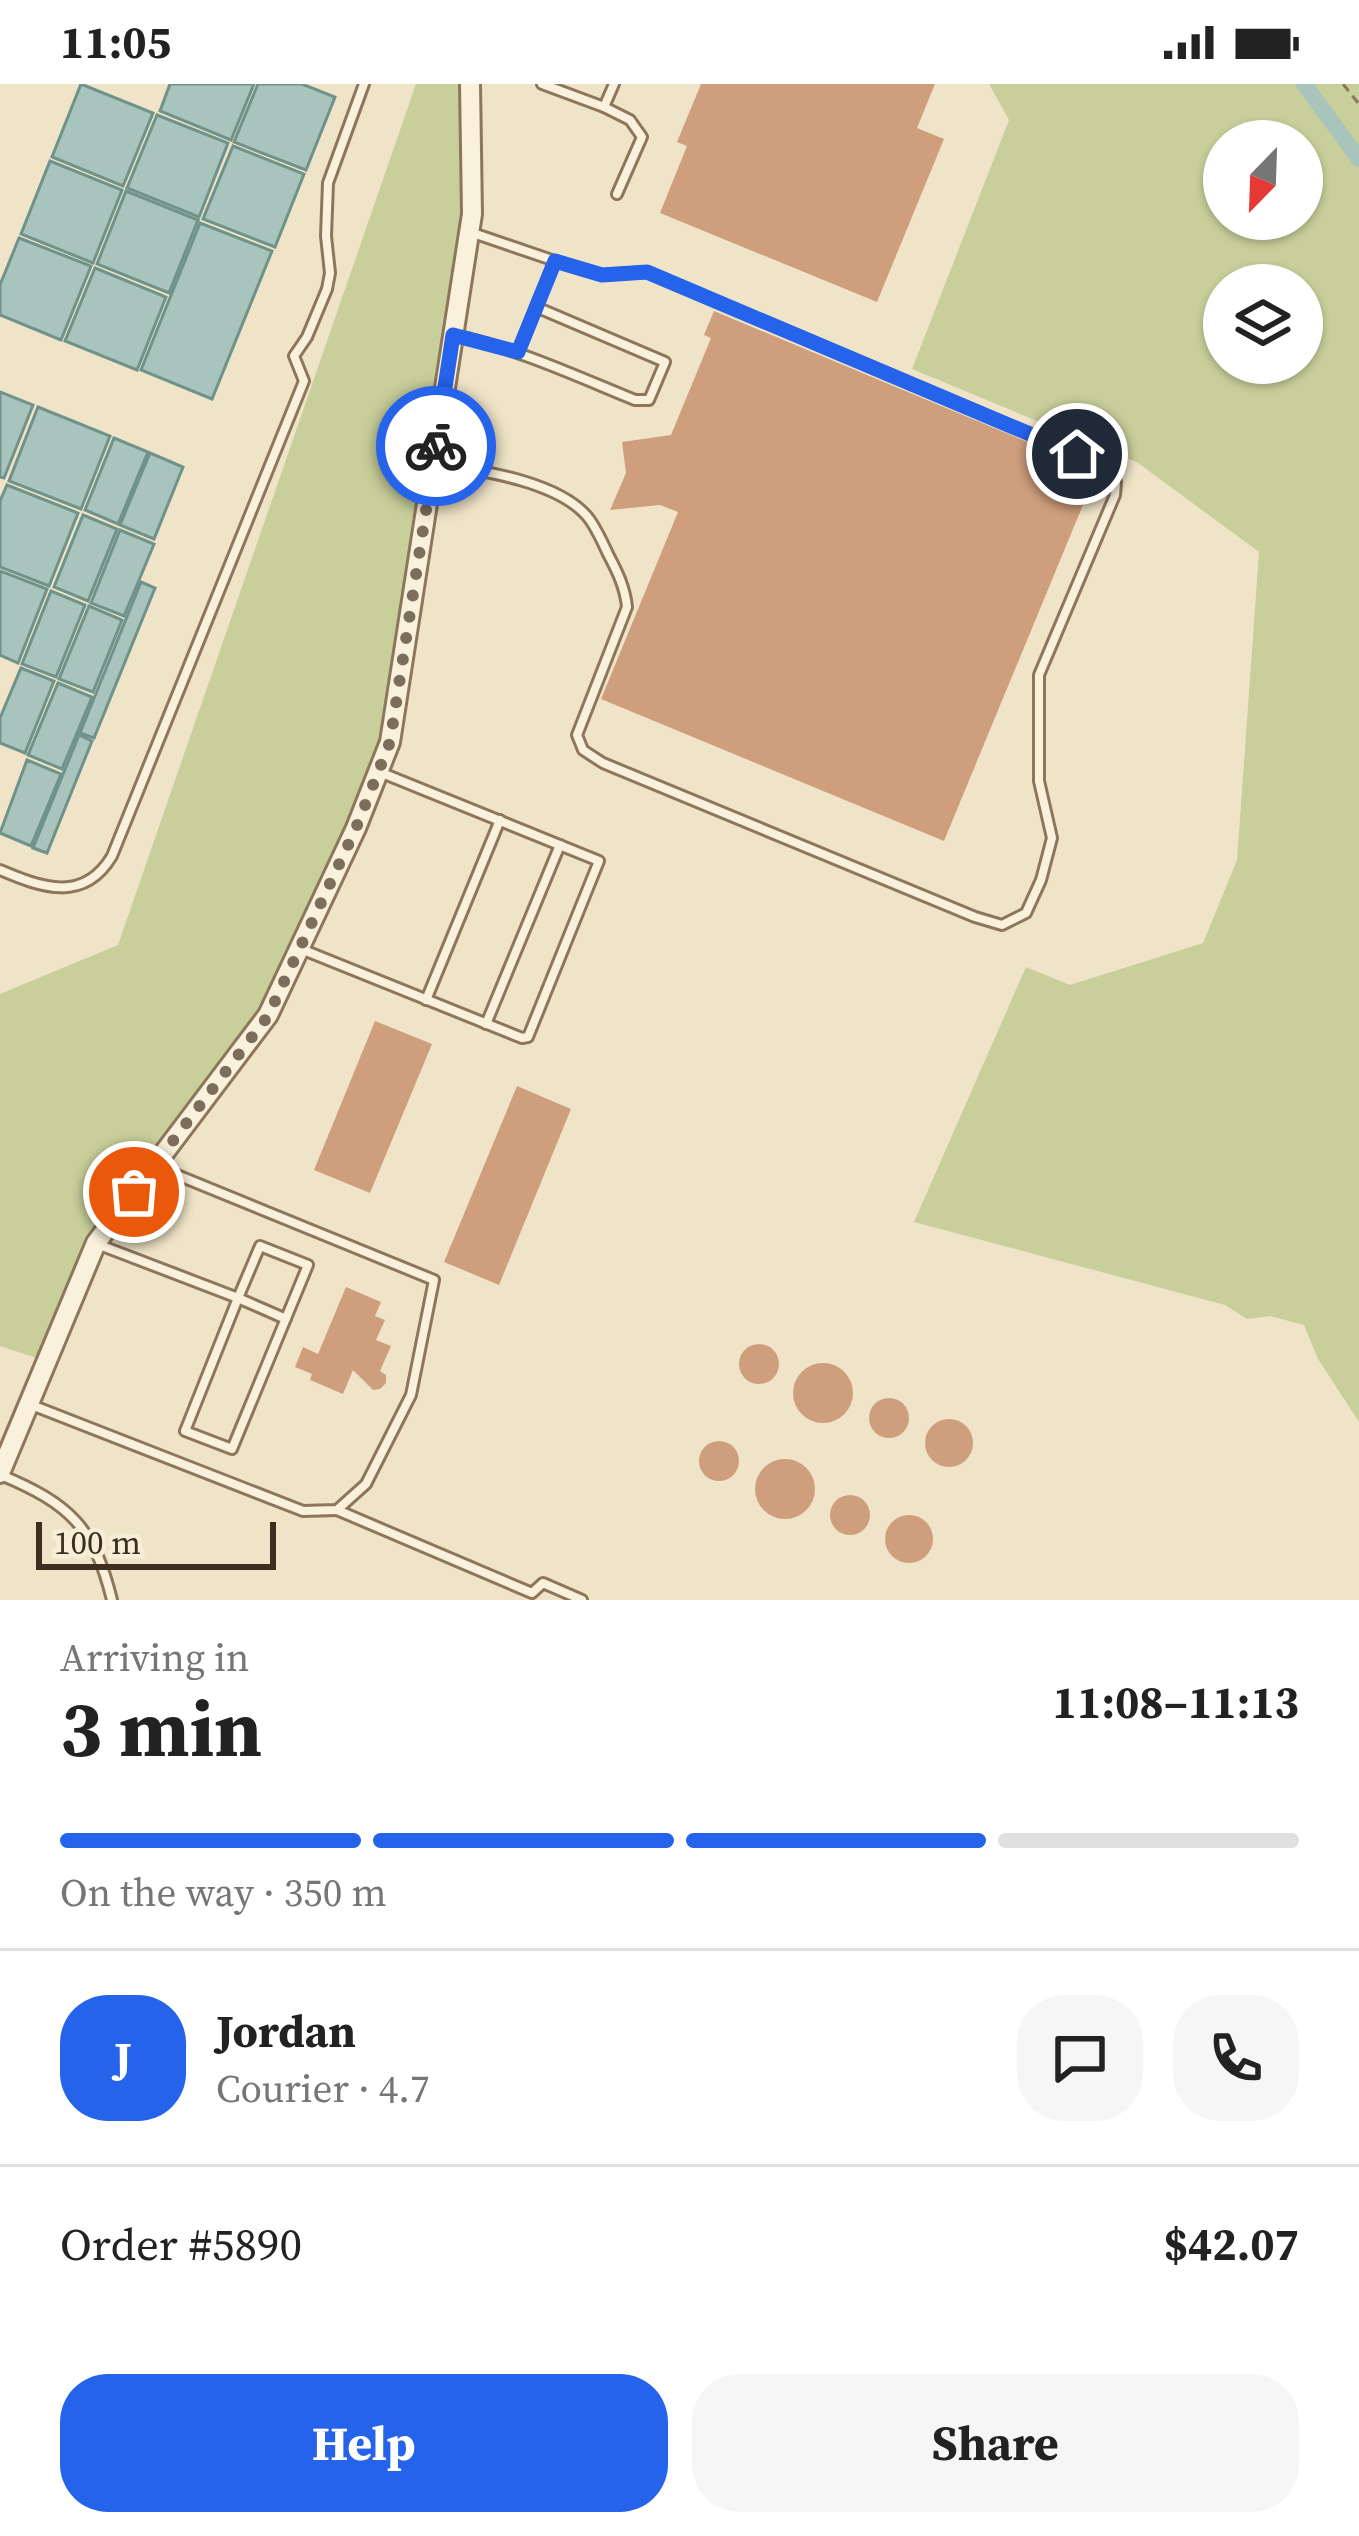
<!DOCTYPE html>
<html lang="en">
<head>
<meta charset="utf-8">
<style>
	:root { --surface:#fff; --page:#f6f6f6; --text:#222; --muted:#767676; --line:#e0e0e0; --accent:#2563eb }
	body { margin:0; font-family:"Source Serif 4",serif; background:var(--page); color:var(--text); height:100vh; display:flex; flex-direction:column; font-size:45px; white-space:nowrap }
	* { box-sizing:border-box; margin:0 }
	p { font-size:39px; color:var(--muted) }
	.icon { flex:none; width:66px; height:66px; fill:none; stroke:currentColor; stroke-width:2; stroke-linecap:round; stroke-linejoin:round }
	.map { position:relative; height:1516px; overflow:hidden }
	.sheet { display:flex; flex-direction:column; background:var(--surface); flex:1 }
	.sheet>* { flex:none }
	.needle { width:78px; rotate:203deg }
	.fabs { position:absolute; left:1203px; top:36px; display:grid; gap:24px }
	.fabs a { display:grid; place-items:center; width:120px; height:120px; border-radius:50%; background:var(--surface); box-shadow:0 3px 9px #0004; font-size:60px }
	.scale { position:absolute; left:36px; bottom:30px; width:240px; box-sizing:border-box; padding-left:12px; border:6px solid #3d2e20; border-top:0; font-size:33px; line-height:42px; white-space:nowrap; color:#3d2e20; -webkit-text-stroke:9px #f7eed8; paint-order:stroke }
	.pin { position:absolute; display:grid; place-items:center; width:102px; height:102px; color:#fff; margin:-51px; border:6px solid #fff; border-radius:50%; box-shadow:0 3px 12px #0007 }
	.courier { position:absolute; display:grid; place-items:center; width:120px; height:120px; margin:-60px; border:9px solid #2563eb; border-radius:50%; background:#fff; color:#222; box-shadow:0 3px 15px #0007 }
	.summary em { font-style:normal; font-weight:700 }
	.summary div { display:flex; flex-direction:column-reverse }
	.summary { display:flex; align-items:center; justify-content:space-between; height:204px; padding:0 60px }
	h1 { font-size:78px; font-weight:700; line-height:90px }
	.bar { display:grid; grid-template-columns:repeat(4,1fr); gap:18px 12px; align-content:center; height:144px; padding:0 60px }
	.bar i { height:15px; border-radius:9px; background:var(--line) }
	.bar .selected { background:var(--accent) }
	.bar p { grid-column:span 4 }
	.line { display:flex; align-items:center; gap:30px; padding:0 60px; border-top:3px solid var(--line) }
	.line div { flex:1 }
	.round { display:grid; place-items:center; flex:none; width:126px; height:126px; border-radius:48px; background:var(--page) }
	.cta { display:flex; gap:24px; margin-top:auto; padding:24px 60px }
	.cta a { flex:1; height:138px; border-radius:48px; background:var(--accent); color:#fff; font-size:48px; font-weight:700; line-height:138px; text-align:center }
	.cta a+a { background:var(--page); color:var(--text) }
	.status { display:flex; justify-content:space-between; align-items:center; height:84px; padding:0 60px; background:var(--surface); direction:ltr }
	.status svg { height:33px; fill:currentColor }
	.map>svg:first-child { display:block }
	.green { fill:#c9cf9b; fill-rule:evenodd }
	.water { fill:#a9c4bc; stroke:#6f938a; stroke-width:3 }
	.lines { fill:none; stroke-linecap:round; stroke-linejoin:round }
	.canal { stroke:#a9c4bc; stroke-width:16 }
	.building { fill:#cf9f7d }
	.service-casing { stroke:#8d765c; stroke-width:14 }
	.tertiary-casing { stroke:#8d765c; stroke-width:24 }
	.path { stroke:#8d765c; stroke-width:3; stroke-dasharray:9 6; stroke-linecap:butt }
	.service { stroke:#faf1dc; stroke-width:8 }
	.tertiary { stroke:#faf1dc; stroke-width:18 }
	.done { stroke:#7c6e5b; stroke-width:12; stroke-dasharray:0 21.6 }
	.route { stroke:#2563eb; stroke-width:15 }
</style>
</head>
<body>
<div class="status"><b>11:05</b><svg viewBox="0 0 49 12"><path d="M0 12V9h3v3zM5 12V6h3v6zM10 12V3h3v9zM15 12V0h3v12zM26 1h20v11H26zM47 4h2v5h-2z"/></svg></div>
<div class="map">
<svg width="1359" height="1516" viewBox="0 0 1359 1516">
	<rect width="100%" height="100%" fill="#f0e4c8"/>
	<g class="green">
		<polygon points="416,0 470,0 472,130 390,658 268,931 96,1159 46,1277 0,1262 0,910 118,861"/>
		<path d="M989 0H1359V1338L1318 1275 1304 1241 1270 1232 1247 1235 1225 1221 914 1138 1026 883 1070 901 1203 859 1237 776 1259 468 1138 379 912 285 1009 36ZM1224 57H1302V135H1224ZM1224 201H1302V279H1224Z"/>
	</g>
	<g class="water">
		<polygon points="81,0 153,29 123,102 52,73"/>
		<polygon points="170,0 254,0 231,56 160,27"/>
		<polygon points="258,0 302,0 335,13 306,86 234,58"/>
		<polygon points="157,31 228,59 199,133 127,104"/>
		<polygon points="233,62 304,90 275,163 203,135"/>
		<polygon points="50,77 122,106 93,179 21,150"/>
		<polygon points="126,107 198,136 169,209 97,180"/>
		<polygon points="200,139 272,167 212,315 141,286"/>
		<polygon points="19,154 91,182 61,256 0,231 0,201"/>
		<polygon points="95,184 166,213 137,286 65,257"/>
		<polygon points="0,308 33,321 4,394 0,393"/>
		<polygon points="38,323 110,352 81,425 9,397"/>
		<polygon points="114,354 148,368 118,440 85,426"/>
		<polygon points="150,369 183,383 154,455 120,441"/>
		<polygon points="7,401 78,429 49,502 0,483 0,417"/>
		<polygon points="83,431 117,445 88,517 54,503"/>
		<polygon points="120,446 154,460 124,532 91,519"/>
		<polygon points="0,487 47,505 18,579 0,571"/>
		<polygon points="141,498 155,504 94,654 80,649"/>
		<polygon points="51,507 85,521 56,593 22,580"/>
		<polygon points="89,522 122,536 93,608 59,595"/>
		<polygon points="21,584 54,597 25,669 0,659 0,634"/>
		<polygon points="58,599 92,613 62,685 28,671"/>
		<polygon points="79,651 92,657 47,769 33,764"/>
		<polygon points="27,676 61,690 31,762 0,749"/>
	</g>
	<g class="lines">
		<polyline class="canal" points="1304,0 1359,75"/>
	</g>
	<g class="building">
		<polygon points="701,0 935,0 917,44 944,55 877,218 660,129 687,62 677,58"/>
		<polygon points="714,227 1097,387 944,757 601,615 678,428 660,421 610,426 626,389 622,358 671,351 711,254 704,251"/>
		<polygon points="375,937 432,960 370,1109 314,1086"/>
		<polygon points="517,1002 571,1025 499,1201 444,1178"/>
		<polygon points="346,1203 381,1218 375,1232 385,1236 376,1256 391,1262 380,1287 386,1291 386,1299 380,1305 373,1306 353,1286 343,1310 310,1296 312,1290 295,1283 303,1263 318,1270"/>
		<circle cx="759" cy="1280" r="20"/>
		<circle cx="823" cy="1309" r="30"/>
		<circle cx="889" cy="1334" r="20"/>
		<circle cx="949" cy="1359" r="24"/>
		<circle cx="719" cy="1377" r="20"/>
		<circle cx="785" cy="1405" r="30"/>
		<circle cx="850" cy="1431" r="20"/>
		<circle cx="909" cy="1455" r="24"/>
	</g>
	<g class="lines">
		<g class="service-casing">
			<g id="service">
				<polyline points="542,0 604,23 614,0"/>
				<polyline points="604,23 630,36 642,53 617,110"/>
				<polyline points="473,149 555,177 536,223"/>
				<path d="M455 251C518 265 576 292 635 316H649L665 278 536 223 518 268"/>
				<path d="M433 379C478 386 562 397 590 436 597 446 603 459 608 470 617 487 625 503 627 523L577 651 583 666 603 679 975 833 1002 841 1026 829 1041 796 1052 754 1039 697V591L1115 411 1116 398 1108 383 647 188 602 191 555 177"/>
				<path d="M0 786C42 804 84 819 112 772L304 297 294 272 307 253 327 205 330 189 326 152 328 99 364 0"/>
				<polyline points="301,865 522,954 528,953 599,777 382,689"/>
				<polyline points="426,916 500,736"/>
				<polyline points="486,940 560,761"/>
				<polyline points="97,1160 238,1214 185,1347 232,1365 308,1181 260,1162 238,1214 286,1235"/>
				<polyline points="29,1320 303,1427 337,1426 366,1400 411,1311 434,1196 155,1082"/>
				<path d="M1 1391C70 1420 94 1443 112 1516"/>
				<polyline points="337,1426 532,1509 543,1499 582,1516"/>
			</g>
		</g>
		<g class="tertiary-casing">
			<polyline id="tertiary" points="0,1389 96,1159 268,931 356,744 390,658 472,130 470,0"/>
		</g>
		<polyline class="path" points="1343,0 1359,20"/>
		<use href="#service" class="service"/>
		<use href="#tertiary" class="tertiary"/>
	</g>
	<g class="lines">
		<polyline class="done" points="134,1108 268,932 356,744 390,658 436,362"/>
		<polyline class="route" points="436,362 453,251 518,268 555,177 602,191 647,188 1077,370"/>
	</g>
</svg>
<div class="fabs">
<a><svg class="needle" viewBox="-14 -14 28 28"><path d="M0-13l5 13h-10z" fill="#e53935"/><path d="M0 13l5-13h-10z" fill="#767676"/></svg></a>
<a><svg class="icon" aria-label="layers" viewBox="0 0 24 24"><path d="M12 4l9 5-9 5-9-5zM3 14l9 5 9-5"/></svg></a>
</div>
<div class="scale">100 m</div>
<div class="pin" style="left:134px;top:1108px;background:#ea580c"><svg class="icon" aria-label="bag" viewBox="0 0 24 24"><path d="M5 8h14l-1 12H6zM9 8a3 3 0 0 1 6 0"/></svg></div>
<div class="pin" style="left:1077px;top:370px;background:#1f2937"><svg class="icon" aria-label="home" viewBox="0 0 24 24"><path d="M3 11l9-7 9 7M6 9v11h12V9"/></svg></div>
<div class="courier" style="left:436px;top:362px"><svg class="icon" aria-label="bike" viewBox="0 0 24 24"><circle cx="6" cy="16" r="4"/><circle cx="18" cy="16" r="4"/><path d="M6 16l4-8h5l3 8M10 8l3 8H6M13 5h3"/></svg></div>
</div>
<section class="sheet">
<div class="summary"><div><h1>3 min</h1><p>Arriving in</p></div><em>11:08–11:13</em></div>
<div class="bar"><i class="selected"></i><i class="selected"></i><i class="selected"></i><i></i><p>On the way · 350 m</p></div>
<div class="line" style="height:216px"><b class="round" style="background:var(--accent);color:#fff">J</b><div><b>Jordan</b><p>Courier · 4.7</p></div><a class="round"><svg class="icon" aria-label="chat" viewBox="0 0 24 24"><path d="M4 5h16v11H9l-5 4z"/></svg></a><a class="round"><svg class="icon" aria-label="phone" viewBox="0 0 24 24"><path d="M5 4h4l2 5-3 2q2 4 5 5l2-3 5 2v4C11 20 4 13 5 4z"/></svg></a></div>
<div class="line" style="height:156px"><div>Order #5890</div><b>$42.07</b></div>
<div class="cta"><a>Help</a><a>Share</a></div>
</section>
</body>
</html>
